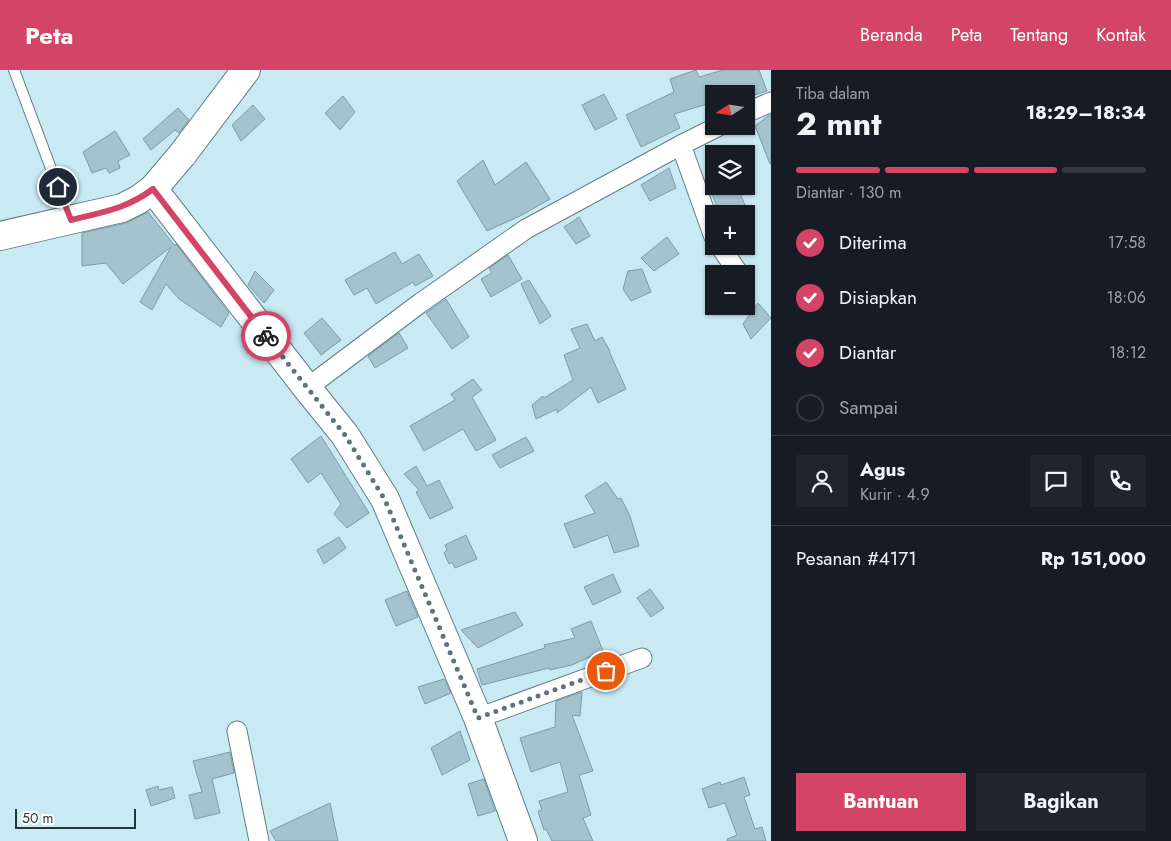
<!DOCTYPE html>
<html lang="id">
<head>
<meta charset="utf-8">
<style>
	:root { --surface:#171b24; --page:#20242c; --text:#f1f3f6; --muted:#9ea1a6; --line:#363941; --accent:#d44467 }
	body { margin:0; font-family:Jost,sans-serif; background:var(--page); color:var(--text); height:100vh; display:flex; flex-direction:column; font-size:19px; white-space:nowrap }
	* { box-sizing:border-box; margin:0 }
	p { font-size:16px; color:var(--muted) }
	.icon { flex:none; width:28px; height:28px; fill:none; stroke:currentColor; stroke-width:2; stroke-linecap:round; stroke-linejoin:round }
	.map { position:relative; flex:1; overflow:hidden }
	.side { display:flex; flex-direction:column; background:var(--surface); width:400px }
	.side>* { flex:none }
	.needle { width:32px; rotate:258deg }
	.tools { position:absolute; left:705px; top:15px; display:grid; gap:10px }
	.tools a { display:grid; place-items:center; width:50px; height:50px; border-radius:0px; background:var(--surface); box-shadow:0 1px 4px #0004; font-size:25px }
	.scale { position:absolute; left:15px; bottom:12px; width:121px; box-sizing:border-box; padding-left:5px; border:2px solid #273438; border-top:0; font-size:14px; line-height:18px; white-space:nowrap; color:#273438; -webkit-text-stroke:4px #fff; paint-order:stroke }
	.pin { position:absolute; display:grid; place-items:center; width:42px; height:42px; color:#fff; margin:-21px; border:2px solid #fff; border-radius:50%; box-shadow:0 1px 5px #0007 }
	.courier { position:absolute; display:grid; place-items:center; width:50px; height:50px; margin:-25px; border:4px solid #d44467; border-radius:50%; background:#fff; color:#222; box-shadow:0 1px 6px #0007 }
	.head em { font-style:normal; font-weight:700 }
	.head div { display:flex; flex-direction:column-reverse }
	.head { display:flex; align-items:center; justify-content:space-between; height:85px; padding:0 25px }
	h1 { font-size:32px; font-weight:700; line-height:38px }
	.bar { display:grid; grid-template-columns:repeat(4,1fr); gap:8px 5px; align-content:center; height:60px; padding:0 25px }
	.bar i { height:6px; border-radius:4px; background:var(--line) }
	.bar .on { background:var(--accent) }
	.bar p { grid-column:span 4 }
	.line { display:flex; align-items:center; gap:12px; padding:0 25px; border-top:1px solid var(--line) }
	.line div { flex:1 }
	.round { display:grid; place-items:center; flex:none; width:52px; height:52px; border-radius:0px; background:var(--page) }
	ol { padding:0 25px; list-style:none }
	li { display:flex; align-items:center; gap:15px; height:55px }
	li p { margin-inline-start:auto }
	li .icon { padding:5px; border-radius:50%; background:var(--accent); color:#fff; stroke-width:4 }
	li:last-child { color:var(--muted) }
	li i { width:28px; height:28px; border:2px solid var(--line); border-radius:50% }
	.cta { display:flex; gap:10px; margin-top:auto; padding:10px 25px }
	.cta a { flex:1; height:58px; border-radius:0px; background:var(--accent); color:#fff; font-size:20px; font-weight:700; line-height:58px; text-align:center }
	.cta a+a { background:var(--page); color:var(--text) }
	header { display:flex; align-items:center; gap:30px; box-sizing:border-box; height:70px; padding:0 25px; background:var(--accent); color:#fff }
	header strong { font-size:24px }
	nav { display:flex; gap:28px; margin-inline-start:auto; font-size:18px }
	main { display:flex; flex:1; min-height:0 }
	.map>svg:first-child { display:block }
	.building { fill:#a4c3cd; stroke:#7e9ca6 }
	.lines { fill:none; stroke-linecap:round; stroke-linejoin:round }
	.lane-casing { stroke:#617e88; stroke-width:12 }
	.street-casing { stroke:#617e88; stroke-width:21 }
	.secondary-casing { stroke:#617e88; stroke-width:30 }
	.lane { stroke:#fff; stroke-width:10 }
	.street { stroke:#fff; stroke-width:19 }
	.secondary { stroke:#fff; stroke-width:28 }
	.done { stroke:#607379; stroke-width:5; stroke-dasharray:0 9 }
	.route { stroke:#d44467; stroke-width:6 }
</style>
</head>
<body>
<header>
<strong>Peta</strong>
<nav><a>Beranda</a><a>Peta</a><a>Tentang</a><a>Kontak</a></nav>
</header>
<main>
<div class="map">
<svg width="771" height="771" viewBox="0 0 771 771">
	<rect width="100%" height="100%" fill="#c9e9f3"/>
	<g class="building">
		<polygon points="696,0 699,7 723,0 759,0 767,21 748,27 746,24 714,24 714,32 674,44 680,58 641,77 626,45 674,22 670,9"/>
		<polygon points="604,24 617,49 595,60 582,35"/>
		<polygon points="343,26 355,42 340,60 325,43"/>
		<polygon points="253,35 265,49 241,71 232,55"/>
		<polygon points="178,38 189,50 179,63 175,60 151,80 143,69"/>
		<polygon points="771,44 771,94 770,94 755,56"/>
		<polygon points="115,61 130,85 118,91 120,98 109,103 106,98 92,103 83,82"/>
		<polygon points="483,90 495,115 526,92 550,129 522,145 487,161 457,111"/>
		<polygon points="669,98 676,118 650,131 641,115"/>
		<polygon points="709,116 737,116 745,135 725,144 720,144"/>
		<polygon points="148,142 175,176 176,174 229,243 221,257 179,229 166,214 152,240 140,232 171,177 123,214 106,193 82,196 82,163 126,153"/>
		<polygon points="579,147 590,166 576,174 564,157"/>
		<polygon points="667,167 679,184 654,201 641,188"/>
		<polygon points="395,182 402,194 419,184 433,206 415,216 413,212 376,234 367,218 354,225 345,210"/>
		<polygon points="508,185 522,209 491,227 481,209 492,203 489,198"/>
		<polygon points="642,199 651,222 631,231 623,219 628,201"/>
		<polygon points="255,201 274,220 264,233 248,215"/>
		<polygon points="529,210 551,246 540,254 521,214"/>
		<polygon points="446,229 469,267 452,279 426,243"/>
		<polygon points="758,233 771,248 751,269 743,254"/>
		<polygon points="322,248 341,270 321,285 304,263"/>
		<polygon points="587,254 595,271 602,267 610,281 609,281 626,319 598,333 591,317 557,343 557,339 536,349 532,335 543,326 544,328 573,310 564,285 580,278 571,259"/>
		<polygon points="399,263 408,278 375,298 368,286"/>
		<polygon points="473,309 482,320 472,327 496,370 476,381 463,359 424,381 410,356 455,330 451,324"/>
		<polygon points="321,366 369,443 347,458 334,444 341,434 321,403 308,413 291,389"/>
		<polygon points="526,367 534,381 500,398 492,385"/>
		<polygon points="416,396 427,416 439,410 453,438 430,449 416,422 419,420 404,404"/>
		<polygon points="606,412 618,429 621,428 630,446 639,476 614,483 608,465 574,478 564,454 595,443 585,426"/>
		<polygon points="466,465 477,489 455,498 452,492 449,494 444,483 447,480 445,475"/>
		<polygon points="339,467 346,478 324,494 317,480"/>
		<polygon points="613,504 621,522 593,535 584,517"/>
		<polygon points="650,519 664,538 651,547 637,528"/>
		<polygon points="407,521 418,547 396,556 385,530"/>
		<polygon points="515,542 523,555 478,578 461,560"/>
		<polygon points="591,551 603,581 572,595 550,600 549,598 482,615 477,599 545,578 544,575 575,568 571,559"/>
		<polygon points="444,609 451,623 425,634 418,617"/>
		<polygon points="582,622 580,646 572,645 593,701 579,705 591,745 583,748 593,771 552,771 546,759 544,760 538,741 542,740 539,731 568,722 560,692 531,702 520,668 555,657 556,631"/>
		<polygon points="460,661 470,690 442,705 431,678"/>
		<polygon points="230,682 234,703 212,709 220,743 195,749 189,725 202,722 193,691"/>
		<polygon points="744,707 750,725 744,727 755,759 762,757 766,771 727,771 727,769 737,765 725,733 709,738 702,719 720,712 721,715"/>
		<polygon points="484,709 495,741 478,746 468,714"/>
		<polygon points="158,716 159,720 172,717 175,728 151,736 146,720"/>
		<polygon points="330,733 338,771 276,771 270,761"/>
	</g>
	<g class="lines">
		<g class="lane-casing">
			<polyline id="lane" points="14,0 70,149"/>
		</g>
		<g class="street-casing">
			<g id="street">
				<polyline points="746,43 771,32"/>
				<polyline points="681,75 714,167"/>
				<polyline points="720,176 739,204"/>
				<polyline points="307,318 419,234 526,159 681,75 719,56"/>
				<polyline points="478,648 642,588"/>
				<polyline points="237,661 259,771"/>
			</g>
		</g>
		<g class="secondary-casing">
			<g id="secondary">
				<polyline points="153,119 307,318 345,365 385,429 478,648 523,771"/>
				<polyline points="0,166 122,138 138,130 153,119 182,85 246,0"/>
			</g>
		</g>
		<use href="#lane" class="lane"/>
		<use href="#street" class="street"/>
		<use href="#secondary" class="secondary"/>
	</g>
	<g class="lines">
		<polyline class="done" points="266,266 345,365 385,430 478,648 606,601"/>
		<path class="route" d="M58 117 71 150C103 142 126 139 153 119L266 266"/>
	</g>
</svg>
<div class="tools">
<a><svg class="needle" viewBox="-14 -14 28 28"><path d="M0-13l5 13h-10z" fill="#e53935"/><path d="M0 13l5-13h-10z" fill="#9ea1a6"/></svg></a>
<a><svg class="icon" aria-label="layers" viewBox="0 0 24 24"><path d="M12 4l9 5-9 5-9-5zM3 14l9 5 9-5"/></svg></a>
<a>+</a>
<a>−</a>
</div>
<div class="scale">50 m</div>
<div class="pin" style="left:606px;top:601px;background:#ea580c"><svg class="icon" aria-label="bag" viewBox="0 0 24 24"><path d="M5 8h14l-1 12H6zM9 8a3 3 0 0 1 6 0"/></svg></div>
<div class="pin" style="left:58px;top:117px;background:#1f2937"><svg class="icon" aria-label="home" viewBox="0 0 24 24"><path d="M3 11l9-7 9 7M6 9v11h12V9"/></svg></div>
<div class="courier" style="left:266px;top:266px"><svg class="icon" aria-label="bike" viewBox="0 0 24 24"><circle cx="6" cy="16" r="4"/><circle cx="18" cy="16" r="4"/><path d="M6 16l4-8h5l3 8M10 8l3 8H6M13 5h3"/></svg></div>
</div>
<section class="side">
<div class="head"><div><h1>2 mnt</h1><p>Tiba dalam</p></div><em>18:29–18:34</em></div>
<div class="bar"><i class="on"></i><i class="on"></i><i class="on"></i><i></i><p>Diantar · 130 m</p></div>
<ol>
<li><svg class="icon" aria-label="check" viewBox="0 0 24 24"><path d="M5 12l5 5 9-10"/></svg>Diterima<p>17:58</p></li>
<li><svg class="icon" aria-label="check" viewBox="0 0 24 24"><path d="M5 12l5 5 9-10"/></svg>Disiapkan<p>18:06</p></li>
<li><svg class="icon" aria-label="check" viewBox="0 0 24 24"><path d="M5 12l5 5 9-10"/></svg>Diantar<p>18:12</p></li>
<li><i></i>Sampai</li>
</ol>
<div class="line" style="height:90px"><a class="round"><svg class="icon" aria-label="person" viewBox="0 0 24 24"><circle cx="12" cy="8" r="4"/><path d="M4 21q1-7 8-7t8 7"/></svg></a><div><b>Agus</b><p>Kurir · 4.9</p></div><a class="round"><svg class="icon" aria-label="chat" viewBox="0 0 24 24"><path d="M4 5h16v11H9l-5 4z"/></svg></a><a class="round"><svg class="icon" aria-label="phone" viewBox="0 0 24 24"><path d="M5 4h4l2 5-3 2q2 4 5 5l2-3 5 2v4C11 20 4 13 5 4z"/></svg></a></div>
<div class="line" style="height:65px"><div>Pesanan #4171</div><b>Rp 151,000</b></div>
<div class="cta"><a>Bantuan</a><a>Bagikan</a></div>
</section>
</main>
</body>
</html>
